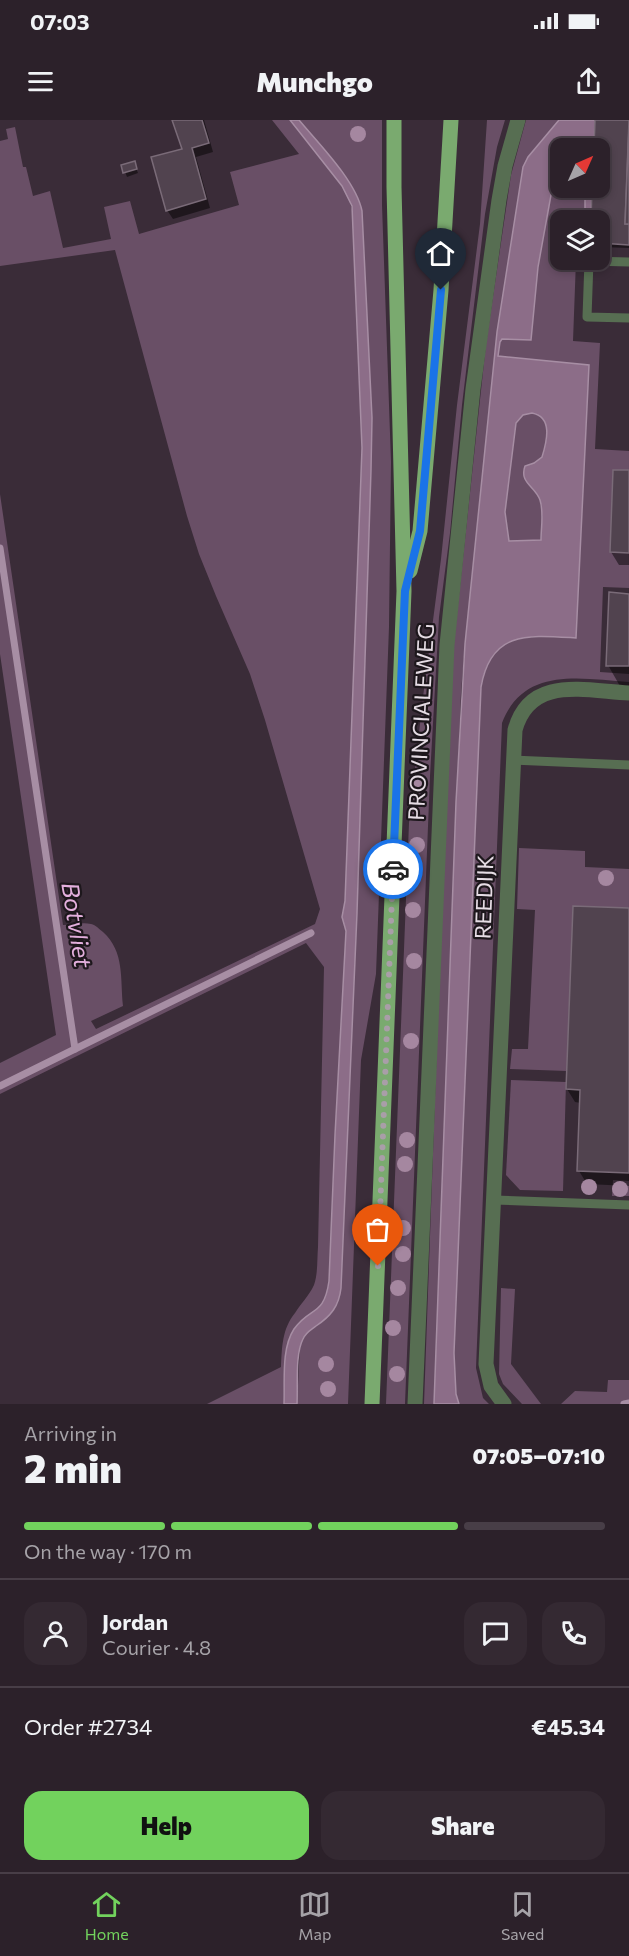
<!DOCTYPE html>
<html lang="en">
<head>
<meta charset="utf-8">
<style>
	:root { --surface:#2c212a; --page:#342932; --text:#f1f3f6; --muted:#a6a3a8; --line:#483e47; --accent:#72d25d }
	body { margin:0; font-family:Commissioner,sans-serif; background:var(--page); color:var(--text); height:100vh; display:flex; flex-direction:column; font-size:22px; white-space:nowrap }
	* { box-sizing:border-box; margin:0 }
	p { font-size:20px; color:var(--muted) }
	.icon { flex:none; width:33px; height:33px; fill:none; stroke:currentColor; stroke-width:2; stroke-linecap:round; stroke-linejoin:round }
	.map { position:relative; height:1284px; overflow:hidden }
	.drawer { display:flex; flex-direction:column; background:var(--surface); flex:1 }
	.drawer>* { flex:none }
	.needle { width:39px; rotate:45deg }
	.controls { position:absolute; left:550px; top:18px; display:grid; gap:12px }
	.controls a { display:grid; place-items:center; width:60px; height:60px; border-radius:12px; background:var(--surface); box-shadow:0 3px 9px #0003,0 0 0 2px var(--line); font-size:30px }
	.pin { position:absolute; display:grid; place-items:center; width:51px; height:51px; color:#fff; margin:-62px -26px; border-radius:50% 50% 50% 0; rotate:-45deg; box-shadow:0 0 6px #0007 }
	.pin .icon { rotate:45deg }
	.courier { position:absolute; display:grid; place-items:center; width:60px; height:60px; margin:-30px; border:4px solid #1a73e8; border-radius:50%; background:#fff; color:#222; box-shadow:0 2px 8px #0007 }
	.summary em { font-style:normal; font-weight:800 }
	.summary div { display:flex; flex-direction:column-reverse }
	.summary { display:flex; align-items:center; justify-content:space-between; height:102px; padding:0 24px }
	h1 { font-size:39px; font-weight:800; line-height:45px }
	.bar { display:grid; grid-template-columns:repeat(4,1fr); gap:9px 6px; align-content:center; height:72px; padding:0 24px }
	.bar i { height:8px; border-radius:4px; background:var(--line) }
	.bar .current { background:var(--accent) }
	.bar p { grid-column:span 4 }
	.line { display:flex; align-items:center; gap:15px; padding:0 24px; border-top:2px solid var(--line) }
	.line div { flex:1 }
	.round { display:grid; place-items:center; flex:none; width:63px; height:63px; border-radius:18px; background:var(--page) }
	.cta { display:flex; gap:12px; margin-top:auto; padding:12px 24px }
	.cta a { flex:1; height:69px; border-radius:18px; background:var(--accent); color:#111; font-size:24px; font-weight:800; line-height:69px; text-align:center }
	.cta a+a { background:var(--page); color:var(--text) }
	.status { display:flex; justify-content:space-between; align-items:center; height:42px; padding:0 30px; background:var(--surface); direction:ltr }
	.status svg { height:16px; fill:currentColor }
	header { display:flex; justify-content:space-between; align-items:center; height:78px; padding:0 24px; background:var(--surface); font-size:27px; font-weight:800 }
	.menu { display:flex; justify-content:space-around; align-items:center; height:84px; border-top:2px solid var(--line); background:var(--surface); font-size:16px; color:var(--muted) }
	.menu a { display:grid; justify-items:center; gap:3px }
	.menu .current { color:var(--accent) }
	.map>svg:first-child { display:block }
	.green { fill:#694f66 }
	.water { fill:#8c6d88; stroke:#a78ea4; stroke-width:1.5; fill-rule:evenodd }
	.shadow { fill:#0007 }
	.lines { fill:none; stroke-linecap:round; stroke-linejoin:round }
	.stream { stroke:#a78ea4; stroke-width:7 }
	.building { fill:#51434f; stroke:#7a6b78; stroke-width:1.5 }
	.lane { stroke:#576e52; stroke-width:9 }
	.street { stroke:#576e52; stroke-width:15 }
	.primary { stroke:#7aaa6f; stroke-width:15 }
	.tree { fill:#a587a0 }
	.done { stroke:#a99ea8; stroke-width:6; stroke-dasharray:0 10.8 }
	.route { stroke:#1a73e8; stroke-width:8 }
	.labels { text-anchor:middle; stroke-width:4.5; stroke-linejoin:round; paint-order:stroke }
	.street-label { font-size:22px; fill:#e5dce4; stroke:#1d171c }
	.water-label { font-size:24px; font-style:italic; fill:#e3afdd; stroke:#1d171c }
</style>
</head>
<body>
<div class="status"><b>07:03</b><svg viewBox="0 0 49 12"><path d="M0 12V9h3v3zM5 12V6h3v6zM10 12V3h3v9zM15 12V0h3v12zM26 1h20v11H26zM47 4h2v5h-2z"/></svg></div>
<header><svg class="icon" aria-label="menu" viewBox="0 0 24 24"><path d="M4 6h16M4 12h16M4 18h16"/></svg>Munchgo<svg class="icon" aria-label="share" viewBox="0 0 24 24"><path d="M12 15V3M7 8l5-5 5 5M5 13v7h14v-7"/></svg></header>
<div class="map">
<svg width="629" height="1284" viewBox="0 0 629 1284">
	<rect width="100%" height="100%" fill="#3a2c38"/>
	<g class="green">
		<path d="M272 0H290L342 66 349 78 353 94 362 328 345 781 342 797 346 811 335 1015 329 1161C325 1197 309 1187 294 1209 281 1230 285 1261 284 1284H207L281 1247C282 1227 282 1209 295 1193 301 1183 309 1176 314 1165 318 1154 317 1139 318 1127L324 847 306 823 0 974V943L56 915 0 534V374L63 805C72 805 82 802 91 804 96 805 99 809 103 812 125 832 120 859 123 886L91 901 96 909 315 804 320 789 265 600 250 554 216 476 199 434 187 396 115 130 0 146V21L8 19 6 9 15 7 23 47H26L33 76 50 71 63 128 111 119 104 87 130 81 139 114 239 85 230 52 299 34Z"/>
		<path d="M299 0H382V85L391 342 389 507 376 854 361 940 348 1284H297L300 1225 307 1212 331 1194 341 1168 357 793 369 416 372 298 362 91C356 60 319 25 299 0Z"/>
		<polygon points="487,0 505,0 497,27 485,94 462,285 450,413 439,497 430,656 405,1284 386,1284 409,703 423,577 441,439 457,285 480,104"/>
		<polygon points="526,0 559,0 528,37 509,138 497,212 465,524 461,573 434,1284 424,1284 450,559 486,224 511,55"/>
		<path d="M561 59V68H585L586 70 585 91H580L579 100H561V140H576L573 221 600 223 595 329 629 331V468L603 467 600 552 629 554V562C581 559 524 546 502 603L476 1248 483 1278 489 1284H459L456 1274 454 1233 481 567C492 506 529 519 576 517L589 245 498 237 500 222 502 219 531 220 538 147 551 75 555 63Z"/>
		<path d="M532 293C553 297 547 321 542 337L534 343 530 344 532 369 540 378 542 388 541 421H509L505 392 516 303 523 295Z"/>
		<polygon points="519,728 585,731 585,747 629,749 629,788 573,786 567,951 510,949 512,929 528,929 535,790 517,789"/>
		<polygon points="511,960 566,962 563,1071 520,1070 506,1055"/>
		<polygon points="613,1060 629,1061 629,1076 612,1076"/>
		<polygon points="501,1168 515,1169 511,1244 541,1284 522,1284 503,1264 499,1254"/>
		<polygon points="608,1260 629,1260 629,1284 561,1284 575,1271 607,1272"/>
	</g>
	<g class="water">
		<path d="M290 0H299C319 24 356 61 362 91L372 298 371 350 357 793 341 1168C339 1186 331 1196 316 1206 311 1210 306 1212 303 1219 295 1234 298 1266 297 1284H284C285 1261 281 1229 294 1209 310 1186 324 1197 329 1161L335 1015 346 811 342 797 345 781 362 328 352 86 342 66Z"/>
		<path d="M559 0H595L594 28H561V59L555 63 551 75 538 147 531 220 502 219 500 222 498 236 589 245 576 518C529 515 491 510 481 567L454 1233 456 1274 459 1284H434L456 682 465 524 497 212 523 47 528 37ZM532 293C553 297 547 321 542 337L534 343 525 346C519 363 535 366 540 380 544 392 541 408 541 420L509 421 505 392 516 303 523 295Z"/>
		<polygon points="585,68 592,68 591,93 585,91"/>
	</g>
	<g class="shadow">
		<polygon points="174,0 204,0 213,32 196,37 210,88 173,99 167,90 183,30"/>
		<polygon points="596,0 629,0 629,128 600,127 600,100 592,100 593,68 600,68 600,28 595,28"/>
		<polygon points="134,43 138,53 127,57 123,46"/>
		<polygon points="629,352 629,445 619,445 611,432"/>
		<polygon points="629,475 629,568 621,568 608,545"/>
		<polygon points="629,789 629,1066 587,1064 579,1051 581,983 575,982 567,969"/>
	</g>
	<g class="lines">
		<g class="stream">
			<polyline points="0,428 75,929 311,813"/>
			<polyline points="0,966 75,929"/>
			<polyline points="624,1284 629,1283"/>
		</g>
	</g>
	<g class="building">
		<polygon points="172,0 202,0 209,23 192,28 206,79 166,91 151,37 182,29"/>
		<polygon points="595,0 629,0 625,104 629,104 629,125 600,123 600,100 591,100 592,68 600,68 600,28 594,28"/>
		<polygon points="629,7 629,104 625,104"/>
		<polygon points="135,41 137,49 123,53 121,45"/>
		<polygon points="613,350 629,350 629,433 610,432"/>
		<polygon points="609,472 629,474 629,546 606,546"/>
		<polygon points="573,786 629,788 629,1053 577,1051 580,970 566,969"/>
	</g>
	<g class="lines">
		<g class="lane">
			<polyline points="629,142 589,141 587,197 629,198"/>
			<polyline points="512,640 629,645"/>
			<polyline points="494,1080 629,1085"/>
		</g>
		<g class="street">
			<polyline points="415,1284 447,525 473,269 499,80 505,46 518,0"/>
			<path d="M504 1284 491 1266 486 1244 515 610C530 555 585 571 629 573"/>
		</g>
		<g class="primary">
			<polyline points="410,451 420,411 441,170 451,0"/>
			<polyline points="372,1284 404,471 394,67 394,0"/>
		</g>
	</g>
	<g class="tree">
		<circle cx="358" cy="14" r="8"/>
		<circle cx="420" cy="664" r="8"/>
		<circle cx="417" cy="725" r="8"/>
		<circle cx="606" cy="758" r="8"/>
		<circle cx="413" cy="790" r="8"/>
		<circle cx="414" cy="841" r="8"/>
		<circle cx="411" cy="921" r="8"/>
		<circle cx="407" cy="1020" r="8"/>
		<circle cx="405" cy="1044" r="8"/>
		<circle cx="589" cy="1067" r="8"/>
		<circle cx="620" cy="1069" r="8"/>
		<circle cx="403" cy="1108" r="8"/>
		<circle cx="403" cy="1134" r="8"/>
		<circle cx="398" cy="1168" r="8"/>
		<circle cx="393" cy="1208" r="8"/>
		<circle cx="326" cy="1244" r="8"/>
		<circle cx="397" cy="1254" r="8"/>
		<circle cx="328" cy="1269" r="8"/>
	</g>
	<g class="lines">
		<polyline class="done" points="378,1146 393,749"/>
		<polyline class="route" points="393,749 405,471 420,411 441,170"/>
	</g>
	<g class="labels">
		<g class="street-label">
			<text transform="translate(421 602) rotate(-87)" y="8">PROVINCIALEWEG</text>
			<text transform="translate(484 777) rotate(-88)" y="8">REEDIJK</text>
		</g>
		<g class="water-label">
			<text transform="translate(76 805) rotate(81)" y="8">Botvliet</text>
		</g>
	</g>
</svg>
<div class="controls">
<a><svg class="needle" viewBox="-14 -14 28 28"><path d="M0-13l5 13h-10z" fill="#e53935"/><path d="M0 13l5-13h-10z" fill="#a6a3a8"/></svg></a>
<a><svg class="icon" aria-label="layers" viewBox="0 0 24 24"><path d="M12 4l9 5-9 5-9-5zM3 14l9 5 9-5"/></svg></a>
</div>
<div class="pin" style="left:378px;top:1146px;background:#ea580c"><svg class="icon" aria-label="bag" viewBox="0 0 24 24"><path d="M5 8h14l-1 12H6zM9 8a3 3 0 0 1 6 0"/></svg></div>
<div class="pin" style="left:441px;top:170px;background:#1f2937"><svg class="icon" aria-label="home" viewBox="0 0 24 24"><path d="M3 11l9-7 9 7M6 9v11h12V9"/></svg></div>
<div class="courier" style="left:393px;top:749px"><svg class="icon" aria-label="car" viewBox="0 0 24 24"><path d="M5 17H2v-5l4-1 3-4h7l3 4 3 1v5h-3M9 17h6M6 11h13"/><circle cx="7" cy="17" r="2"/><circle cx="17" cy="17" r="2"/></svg></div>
</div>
<section class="drawer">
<div class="summary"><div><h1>2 min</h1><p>Arriving in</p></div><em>07:05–07:10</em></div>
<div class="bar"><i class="current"></i><i class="current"></i><i class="current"></i><i></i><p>On the way · 170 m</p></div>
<div class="line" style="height:108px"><a class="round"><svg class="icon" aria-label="person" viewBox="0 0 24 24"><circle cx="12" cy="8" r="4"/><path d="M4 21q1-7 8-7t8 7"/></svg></a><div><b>Jordan</b><p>Courier · 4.8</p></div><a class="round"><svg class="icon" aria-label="chat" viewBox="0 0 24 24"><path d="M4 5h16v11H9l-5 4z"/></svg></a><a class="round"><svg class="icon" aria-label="phone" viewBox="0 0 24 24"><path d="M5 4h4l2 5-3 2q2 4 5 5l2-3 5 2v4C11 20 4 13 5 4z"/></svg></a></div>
<div class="line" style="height:78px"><div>Order #2734</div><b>€45.34</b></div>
<div class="cta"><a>Help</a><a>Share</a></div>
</section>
<nav class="menu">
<a class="current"><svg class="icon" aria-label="home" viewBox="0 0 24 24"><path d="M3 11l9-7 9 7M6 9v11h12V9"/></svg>Home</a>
<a><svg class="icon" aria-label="map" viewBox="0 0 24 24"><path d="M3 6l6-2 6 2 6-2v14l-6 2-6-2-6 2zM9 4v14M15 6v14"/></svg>Map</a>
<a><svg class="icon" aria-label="saved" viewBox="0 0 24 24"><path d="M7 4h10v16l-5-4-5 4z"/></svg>Saved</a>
</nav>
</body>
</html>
